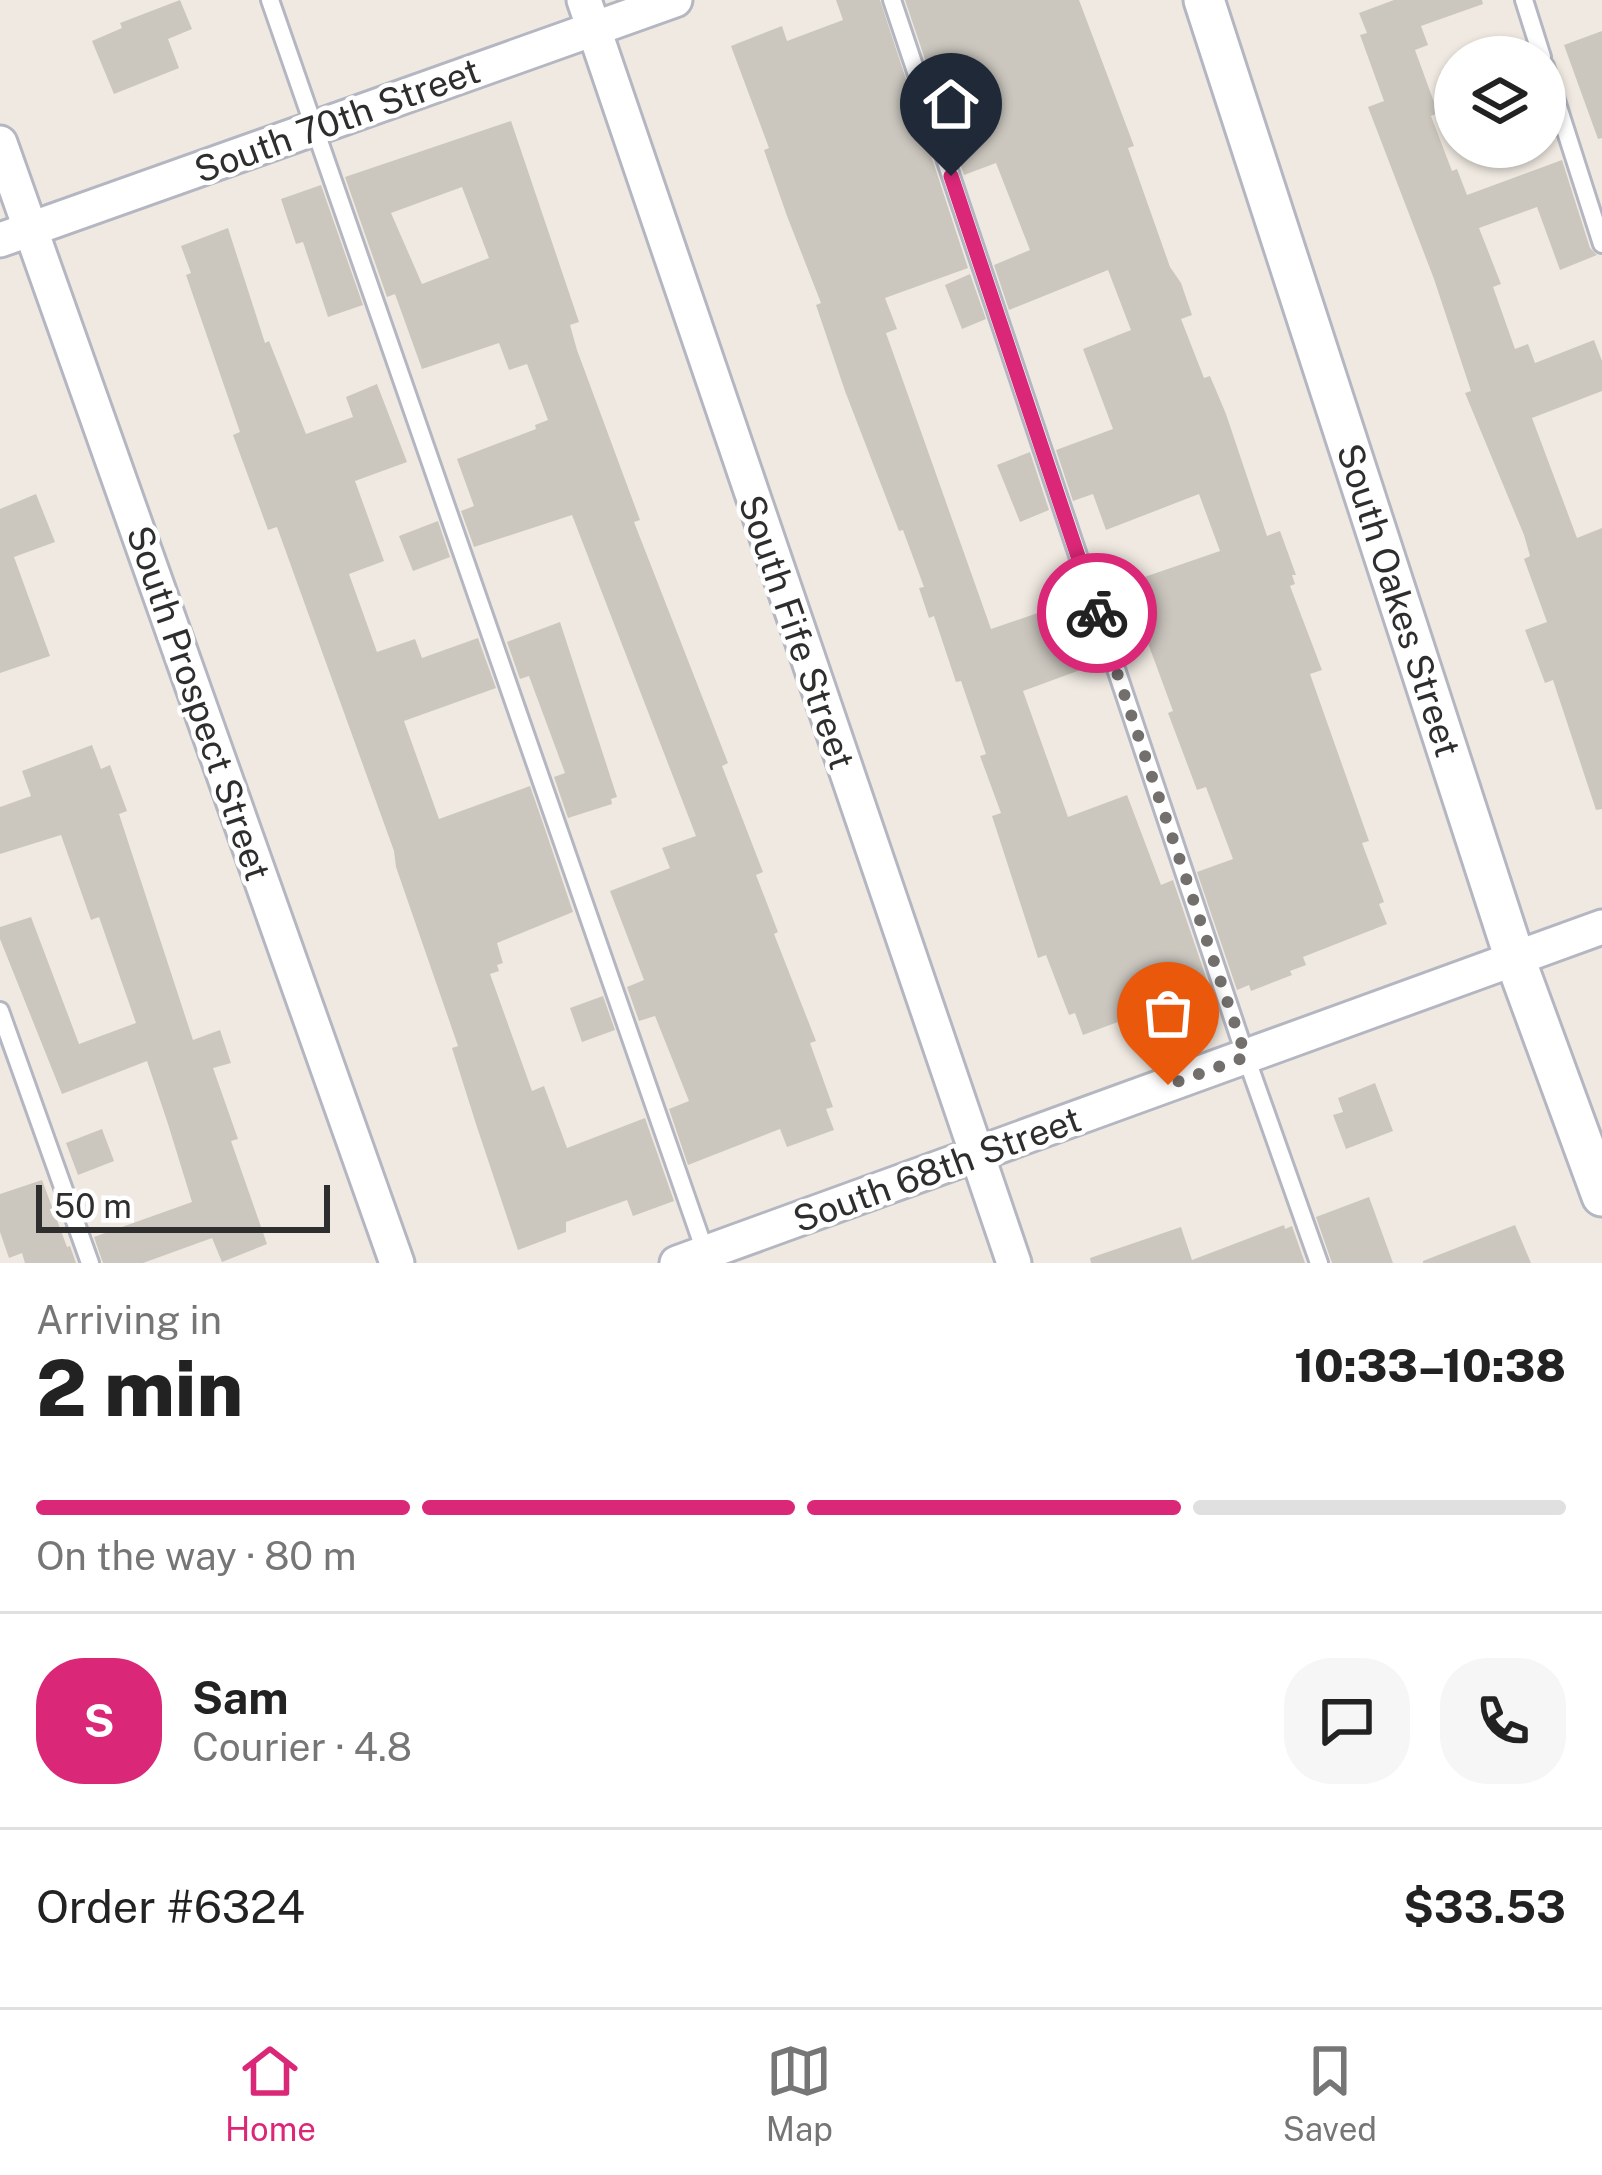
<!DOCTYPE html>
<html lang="en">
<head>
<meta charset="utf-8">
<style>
	:root { --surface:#fff; --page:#f6f6f6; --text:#222; --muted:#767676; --line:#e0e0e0; --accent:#db2777 }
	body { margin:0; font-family:"Public Sans",sans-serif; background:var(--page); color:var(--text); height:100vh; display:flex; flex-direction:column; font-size:45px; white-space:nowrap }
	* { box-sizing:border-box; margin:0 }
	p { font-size:39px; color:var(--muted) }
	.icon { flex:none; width:66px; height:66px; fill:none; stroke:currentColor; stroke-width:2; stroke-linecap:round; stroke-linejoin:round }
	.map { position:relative; height:1263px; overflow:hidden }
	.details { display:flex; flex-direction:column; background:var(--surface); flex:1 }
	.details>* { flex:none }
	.buttons { position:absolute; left:1434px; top:36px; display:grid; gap:24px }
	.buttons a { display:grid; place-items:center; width:132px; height:132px; border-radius:50%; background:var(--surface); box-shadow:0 3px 9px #0004; font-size:60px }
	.scale { position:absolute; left:36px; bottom:30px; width:294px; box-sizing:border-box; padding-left:12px; border:6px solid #2e2e2e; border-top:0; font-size:33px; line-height:42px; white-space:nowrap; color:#2e2e2e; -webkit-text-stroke:9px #fff; paint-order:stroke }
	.pin { position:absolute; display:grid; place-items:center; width:102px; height:102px; color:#fff; margin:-123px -51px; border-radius:50% 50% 50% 0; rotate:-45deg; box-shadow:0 0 12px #0007 }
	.pin .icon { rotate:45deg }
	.courier { position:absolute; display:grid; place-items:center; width:120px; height:120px; margin:-60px; border:9px solid #db2777; border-radius:50%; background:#fff; color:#222; box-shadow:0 3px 15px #0007 }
	.summary em { font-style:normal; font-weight:800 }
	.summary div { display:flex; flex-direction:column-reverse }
	.summary { display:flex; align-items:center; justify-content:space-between; height:204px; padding:0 36px }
	h1 { font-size:78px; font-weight:800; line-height:90px }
	.bar { display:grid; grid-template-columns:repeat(4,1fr); gap:18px 12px; align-content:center; height:144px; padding:0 36px }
	.bar i { height:15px; border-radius:9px; background:var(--line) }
	.bar .current { background:var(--accent) }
	.bar p { grid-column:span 4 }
	.line { display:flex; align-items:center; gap:30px; padding:0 36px; border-top:3px solid var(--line) }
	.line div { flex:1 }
	.round { display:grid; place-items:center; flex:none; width:126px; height:126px; border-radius:48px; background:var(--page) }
	.tab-bar { display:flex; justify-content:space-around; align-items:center; height:168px; border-top:3px solid var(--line); background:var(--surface); font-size:33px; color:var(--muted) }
	.tab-bar a { display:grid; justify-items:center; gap:6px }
	.tab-bar .current { color:var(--accent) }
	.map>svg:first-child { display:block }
	.building { fill:#cbc7bf; fill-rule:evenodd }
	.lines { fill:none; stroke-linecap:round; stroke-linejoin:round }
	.service-casing { stroke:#b4b7c1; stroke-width:22 }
	.minor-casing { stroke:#b4b7c1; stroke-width:39 }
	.tertiary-casing { stroke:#b4b7c1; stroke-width:45 }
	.service { stroke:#fff; stroke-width:16 }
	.minor { stroke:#fff; stroke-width:33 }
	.tertiary { stroke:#fff; stroke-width:39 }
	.done { stroke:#726f6d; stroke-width:12; stroke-dasharray:0 21.6 }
	.route { stroke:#db2777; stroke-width:15 }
	.labels { text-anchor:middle; stroke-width:9; stroke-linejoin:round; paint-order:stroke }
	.street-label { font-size:36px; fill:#2e2e2e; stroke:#fff }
</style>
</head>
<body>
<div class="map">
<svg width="1602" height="1263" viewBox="0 0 1602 1263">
	<rect width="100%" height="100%" fill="#efe9e1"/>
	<g class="building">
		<polygon points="180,0 192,29 168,39 179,68 114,94 92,41 122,28 120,23"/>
		<polygon points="836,0 880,0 968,268 885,298 897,329 886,333 991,629 1061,605 1083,669 1023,691 1068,817 1127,795 1161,885 1173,880 1213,998 1162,1017 1158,1007 1083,1035 1075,1013 1069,1015 1046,955 1038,958 992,816 1001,813 980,756 986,754 961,681 956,682 934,616 929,618 919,588 924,587 903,530 899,531 845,391 816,305 821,303 787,216 764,150 769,148 731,46 782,26 787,41 843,20"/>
		<polygon points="905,0 1079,0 1134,146 1128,148 1170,267 1181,283 1192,315 1181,319 1204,378 1210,376 1226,414 1267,536 1280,531 1296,575 1292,575 1295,584 1290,586 1322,670 1310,674 1369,841 1362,843 1384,902 1379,904 1387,924 1303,957 1306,965 1290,971 1292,975 1251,991 1249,985 1237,990 1197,872 1233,859 1206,787 1197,790 1168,713 1173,711 1135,608 1138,606 1130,582 1220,551 1199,494 1106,530 1093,494 1073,501 1056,450 1113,429 1083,349 1131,330 1108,270 1009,310 994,265 1030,250 996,163 964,175"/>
		<polygon points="1394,0 1482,0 1483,4 1421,26 1428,45 1415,50 1438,113 1431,116 1452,171 1457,169 1467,195 1562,160 1590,248 1597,255 1560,270 1537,207 1479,228 1501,284 1493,287 1515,349 1528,344 1535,363 1594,340 1602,361 1602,391 1532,418 1577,538 1602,528 1602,809 1596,810 1553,680 1545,683 1525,630 1547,622 1524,559 1530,556 1524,535 1465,393 1471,391 1434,279 1368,107 1384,101 1360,35 1367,33 1359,13"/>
		<polygon points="1602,31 1602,138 1598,139 1564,45"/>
		<path d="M511 121 579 322 570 325 577 350 640 520 634 522 728 763 722 766 763 872 756 875 778 932 774 934 816 1041 810 1043 833 1107 826 1109 834 1130 787 1147 780 1129 688 1165 669 1109 689 1101 655 1016 639 1021 627 987 644 980 610 891 670 868 662 848 696 836 572 515 474 547 461 511 474 506 457 459 536 429 535 425 548 420 527 364 509 370 499 343 422 369 395 294 387 297 345 177ZM462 187 489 258 422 284 391 213Z"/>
		<polygon points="321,185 363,305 328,317 303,242 296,244 281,199"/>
		<polygon points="228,228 265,343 269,341 306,434 353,417 346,397 377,384 407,462 355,481 384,561 349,574 377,652 415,639 422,658 478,638 496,688 404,721 439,819 530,786 544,826 573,912 497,943 503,963 497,965 499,971 490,974 532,1091 544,1086 567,1148 645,1118 674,1201 633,1216 627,1200 566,1222 566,1232 518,1250 476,1124 452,1048 458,1046 396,867 394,851 277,527 268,530 233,435 240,432 186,275 191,273 181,246"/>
		<polygon points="970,274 986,319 962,329 945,285"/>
		<polygon points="1030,452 1049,510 1020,522 997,465"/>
		<polygon points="36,494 55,542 14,557 50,656 0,673 0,509"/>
		<polygon points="438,521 450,557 413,571 399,536"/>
		<polygon points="560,622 617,797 611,799 612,804 568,818 554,777 565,773 529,676 520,679 507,642"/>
		<polygon points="92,745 101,769 110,765 127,811 119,814 193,1040 220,1030 231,1063 213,1068 238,1139 231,1141 267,1244 222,1262 212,1238 143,1263 103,1263 94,1237 192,1202 168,1124 147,1061 62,1094 0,939 0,927 31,917 79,1044 136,1023 99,917 91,920 61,835 0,854 0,807 31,796 22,771"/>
		<polygon points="603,996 615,1030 582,1042 570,1008"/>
		<polygon points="1375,1083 1393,1131 1346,1149 1333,1115 1343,1112 1338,1098"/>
		<polygon points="102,1129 114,1161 78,1175 66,1143"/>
		<polygon points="42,1180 67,1247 70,1246 76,1263 25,1263 22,1253 9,1258 0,1232 0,1194"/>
		<polygon points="1369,1197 1393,1263 1332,1263 1316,1217"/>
		<polygon points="1284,1225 1285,1229 1292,1226 1305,1263 1091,1263 1090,1258 1181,1227 1192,1260"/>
		<polygon points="1515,1225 1531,1263 1423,1263 1423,1261"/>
	</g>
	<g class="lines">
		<g class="service-casing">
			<g id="service">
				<polyline points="270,0 707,1257"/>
				<polyline points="892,0 1246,1057 1319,1263"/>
				<polyline points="1524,0 1542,57"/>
				<polyline points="1545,66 1602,244"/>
				<polyline points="0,1011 90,1263"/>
			</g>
		</g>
		<g class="minor-casing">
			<g id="minor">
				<polyline points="584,0 1014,1263"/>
				<polyline points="0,143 397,1263"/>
				<polyline points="0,240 675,0"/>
				<polyline points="677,1263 1602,927"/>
			</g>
		</g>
		<g class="tertiary-casing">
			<polyline id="tertiary" points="1204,0 1515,959 1602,1196"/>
		</g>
		<use href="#service" class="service"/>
		<use href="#minor" class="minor"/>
		<use href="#tertiary" class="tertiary"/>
	</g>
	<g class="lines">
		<polyline class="done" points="1097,613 1246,1057 1168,1085"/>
		<polyline class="route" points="951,176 1097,613"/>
	</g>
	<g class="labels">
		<g class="street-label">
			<text transform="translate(337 120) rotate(-20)" y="13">South 70th Street</text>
			<text transform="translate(1399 600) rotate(72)" y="13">South Oakes Street</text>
			<text transform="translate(797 632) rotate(71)" y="13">South Fife Street</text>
			<text transform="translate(199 703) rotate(71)" y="13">South Prospect Street</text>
			<text transform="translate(937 1169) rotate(-20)" y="13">South 68th Street</text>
		</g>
	</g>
</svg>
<div class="buttons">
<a><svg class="icon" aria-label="layers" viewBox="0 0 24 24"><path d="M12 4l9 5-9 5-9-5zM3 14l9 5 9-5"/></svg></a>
</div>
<div class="scale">50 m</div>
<div class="pin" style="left:1168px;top:1085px;background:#ea580c"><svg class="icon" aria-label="bag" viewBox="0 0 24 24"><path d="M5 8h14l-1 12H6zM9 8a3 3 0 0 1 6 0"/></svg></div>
<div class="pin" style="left:951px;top:176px;background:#1f2937"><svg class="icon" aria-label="home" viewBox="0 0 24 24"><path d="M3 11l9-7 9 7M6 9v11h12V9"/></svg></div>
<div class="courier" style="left:1097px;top:613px"><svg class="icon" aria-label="bike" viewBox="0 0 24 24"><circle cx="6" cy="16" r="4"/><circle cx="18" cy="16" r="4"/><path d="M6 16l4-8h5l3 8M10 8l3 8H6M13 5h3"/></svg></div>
</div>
<section class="details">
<div class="summary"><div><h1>2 min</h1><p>Arriving in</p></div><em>10:33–10:38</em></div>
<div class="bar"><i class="current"></i><i class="current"></i><i class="current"></i><i></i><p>On the way · 80 m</p></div>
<div class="line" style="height:216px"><b class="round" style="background:var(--accent);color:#fff">S</b><div><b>Sam</b><p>Courier · 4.8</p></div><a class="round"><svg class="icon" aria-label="chat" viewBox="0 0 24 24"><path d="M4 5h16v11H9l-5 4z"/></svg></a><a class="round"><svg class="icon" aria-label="phone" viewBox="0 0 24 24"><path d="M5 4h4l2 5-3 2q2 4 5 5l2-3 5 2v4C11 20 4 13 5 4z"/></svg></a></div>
<div class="line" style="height:156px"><div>Order #6324</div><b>$33.53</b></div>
</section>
<nav class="tab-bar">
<a class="current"><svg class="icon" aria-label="home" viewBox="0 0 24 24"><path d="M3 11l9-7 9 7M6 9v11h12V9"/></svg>Home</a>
<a><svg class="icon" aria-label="map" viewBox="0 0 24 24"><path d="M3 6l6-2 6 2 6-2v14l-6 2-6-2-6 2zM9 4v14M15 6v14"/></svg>Map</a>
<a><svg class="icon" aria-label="saved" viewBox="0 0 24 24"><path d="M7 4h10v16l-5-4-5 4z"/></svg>Saved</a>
</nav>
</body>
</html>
